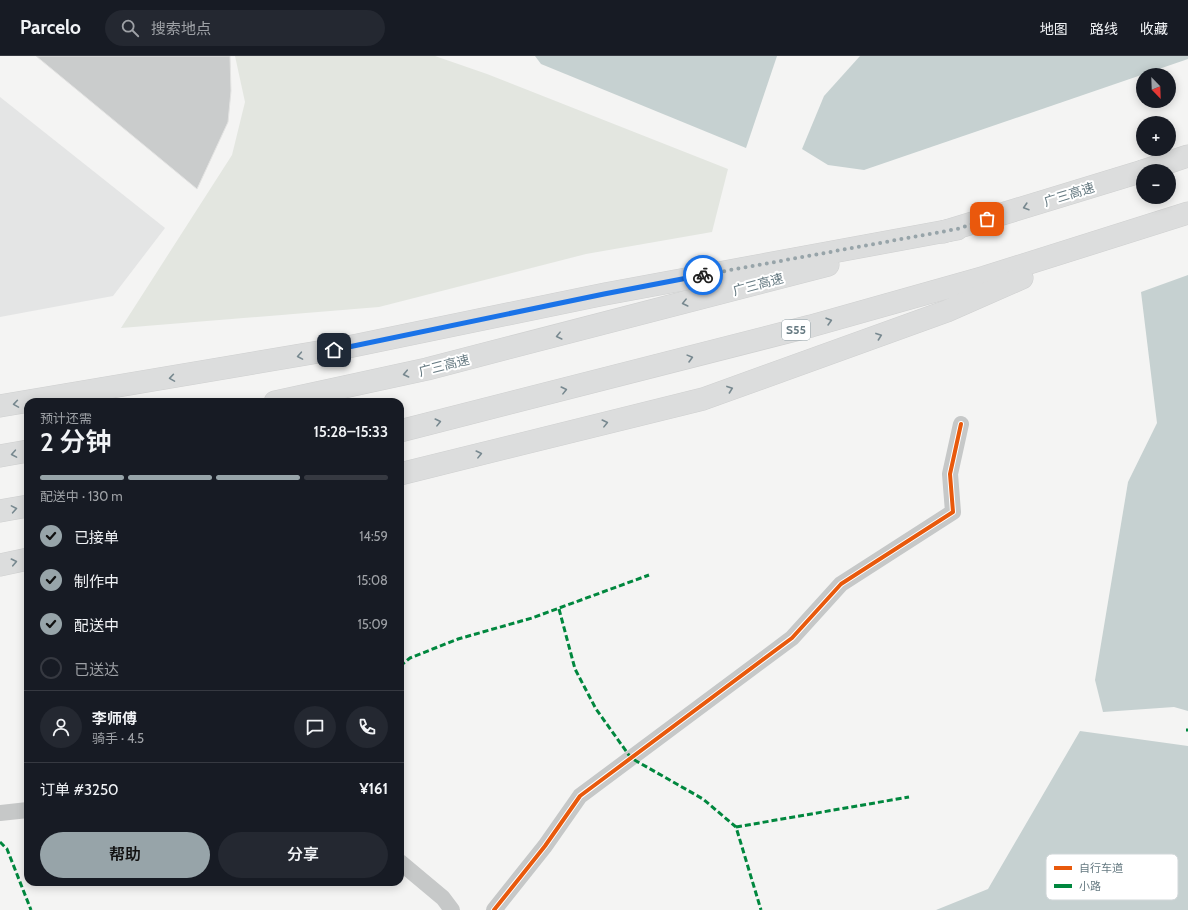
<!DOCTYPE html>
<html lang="zh">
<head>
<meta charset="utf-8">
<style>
	:root { --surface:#171b24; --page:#242831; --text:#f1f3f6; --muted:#9ea1a6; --line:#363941; --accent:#97a4a9 }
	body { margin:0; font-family:Cabin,"Noto Sans SC",sans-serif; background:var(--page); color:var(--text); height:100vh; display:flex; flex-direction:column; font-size:15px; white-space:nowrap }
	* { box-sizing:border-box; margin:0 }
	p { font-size:13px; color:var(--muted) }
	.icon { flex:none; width:22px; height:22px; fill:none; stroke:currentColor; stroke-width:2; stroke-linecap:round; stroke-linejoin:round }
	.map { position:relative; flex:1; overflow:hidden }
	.sheet { position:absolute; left:24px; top:342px; width:380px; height:488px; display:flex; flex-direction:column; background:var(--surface); border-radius:12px; box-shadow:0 2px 10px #0003 }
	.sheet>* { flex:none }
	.needle { width:26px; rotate:157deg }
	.fabs { position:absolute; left:1136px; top:12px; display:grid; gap:8px }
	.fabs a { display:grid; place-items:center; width:40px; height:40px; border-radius:50%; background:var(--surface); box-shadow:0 2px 10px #0003; font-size:20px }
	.pin { position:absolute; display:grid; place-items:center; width:34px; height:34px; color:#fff; margin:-17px; border-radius:8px; box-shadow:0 2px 6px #0006 }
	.courier { position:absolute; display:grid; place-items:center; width:40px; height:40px; margin:-20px; border:3px solid #1a73e8; border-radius:50%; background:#fff; color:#222; box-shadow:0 1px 5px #0007 }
	.head em { font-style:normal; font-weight:600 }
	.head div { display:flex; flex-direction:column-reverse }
	.head { display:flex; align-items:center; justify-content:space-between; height:68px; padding:0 16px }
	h1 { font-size:26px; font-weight:600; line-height:30px }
	.bar { display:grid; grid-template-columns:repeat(4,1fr); gap:6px 4px; align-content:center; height:48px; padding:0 16px }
	.bar i { height:5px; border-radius:3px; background:var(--line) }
	.bar .on { background:var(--accent) }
	.bar p { grid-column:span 4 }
	.line { display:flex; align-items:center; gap:10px; padding:0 16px; border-top:1px solid var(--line) }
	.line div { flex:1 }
	.round { display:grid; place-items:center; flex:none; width:42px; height:42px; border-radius:21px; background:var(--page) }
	ol { padding:0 16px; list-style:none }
	li { display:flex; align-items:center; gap:12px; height:44px }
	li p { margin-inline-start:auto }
	li .icon { padding:4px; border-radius:50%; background:var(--accent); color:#111; stroke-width:4 }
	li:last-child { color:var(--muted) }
	li i { width:22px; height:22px; border:2px solid var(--line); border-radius:50% }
	.button { display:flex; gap:8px; margin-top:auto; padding:8px 16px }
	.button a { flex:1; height:46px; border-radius:24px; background:var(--accent); color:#111; font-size:16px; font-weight:600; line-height:46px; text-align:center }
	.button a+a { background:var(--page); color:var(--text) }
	header { display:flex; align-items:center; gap:24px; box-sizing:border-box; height:56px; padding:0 20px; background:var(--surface); border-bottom:1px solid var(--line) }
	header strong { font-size:19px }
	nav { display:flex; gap:22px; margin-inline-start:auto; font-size:14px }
	.search { width:280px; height:36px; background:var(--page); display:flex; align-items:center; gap:10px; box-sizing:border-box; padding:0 14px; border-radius:22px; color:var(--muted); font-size:15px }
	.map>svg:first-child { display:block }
	.built { fill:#e4e5e5 }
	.green { fill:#e3e6e0 }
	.water { fill:#c6d1d1 }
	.building { fill:#cacccc; stroke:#e3e3e2 }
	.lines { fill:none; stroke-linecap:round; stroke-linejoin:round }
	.motorway-casing { stroke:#cfd0d0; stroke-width:23 }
	.minor { stroke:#c6c8c8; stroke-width:16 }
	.motorway { stroke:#dcdddd; stroke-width:22 }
	.quiet { stroke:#00873e; stroke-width:3; stroke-dasharray:6 3; stroke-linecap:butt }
	.cycleway-casing { stroke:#fff; stroke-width:6 }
	.cycleway { stroke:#e8590c; stroke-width:4 }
	.oneway { stroke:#77888f }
	.done { stroke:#97a4a9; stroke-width:4; stroke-dasharray:0 7.2 }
	.route { stroke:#1a73e8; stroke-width:5 }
	.labels { text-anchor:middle; stroke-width:4; stroke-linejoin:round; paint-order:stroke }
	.shield { fill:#fff; stroke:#93a1a7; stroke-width:1 }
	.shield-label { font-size:12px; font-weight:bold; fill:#657981 }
	.street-label { font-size:13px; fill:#657981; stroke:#fff }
	.key { fill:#fff; stroke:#d1d7d9; stroke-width:1 }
	.key-label { font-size:11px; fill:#657981 }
</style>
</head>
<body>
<header>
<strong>Parcelo</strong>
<div class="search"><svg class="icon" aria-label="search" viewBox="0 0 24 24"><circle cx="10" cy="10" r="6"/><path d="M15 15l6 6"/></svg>搜索地点</div>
<nav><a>地图</a><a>路线</a><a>收藏</a></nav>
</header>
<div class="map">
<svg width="1188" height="854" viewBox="0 0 1188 854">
	<rect width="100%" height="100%" fill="#f4f4f3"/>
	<polygon class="built" points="0,41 165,172 113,240 0,261"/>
	<polygon class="green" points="235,0 435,0 487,18 728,113 712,176 586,198 379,251 121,272 232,99 245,46"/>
	<g class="water">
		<polygon points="535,0 777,0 746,92 541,8"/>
		<polygon points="860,0 1188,0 1188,3 864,114 828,109 802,93 824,40"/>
		<polygon points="1188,219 1188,655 1174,651 1103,656 1095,624 1128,426 1157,367 1141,236"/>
		<polygon points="1080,675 1188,690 1188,854 936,854 988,833"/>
	</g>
	<polygon class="building" points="36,0 230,0 231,35 228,66 197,133"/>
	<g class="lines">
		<g class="motorway-casing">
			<g id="motorway">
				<polyline points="1143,115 1188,100"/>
				<polyline points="943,176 1143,115"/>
				<polyline points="275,346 427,313 828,209"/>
				<polyline points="0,350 348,291 605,238 957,173"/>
				<polyline points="400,375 811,270 985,221 1188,157"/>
				<polyline points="0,400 28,395"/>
				<polyline points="400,418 703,343 947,255 1022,222"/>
				<polyline points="0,455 28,450"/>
				<polyline points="0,509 28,503"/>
			</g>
		</g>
		<g class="minor">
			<polyline points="0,757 28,754"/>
			<polyline points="400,806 443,842 452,854"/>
			<polyline points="494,854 545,790 580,740 792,582 841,528 953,456 950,418 961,368"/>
		</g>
		<use href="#motorway" class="motorway"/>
		<g class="quiet">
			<polyline points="559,553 575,613 596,653 631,702 703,743 736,771 761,854"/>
			<polyline points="400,610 410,602 458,583 532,562 649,519"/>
			<polyline points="1186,674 1188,674"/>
			<polyline points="736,771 909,741"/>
			<polyline points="0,786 7,793 31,854"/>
		</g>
		<g class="cycleway-casing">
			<polyline id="cycleway" points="494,854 545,790 580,740 792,582 841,528 953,456 950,418 961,368"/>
		</g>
		<use href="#cycleway" class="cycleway"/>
	</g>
	<defs><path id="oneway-chevron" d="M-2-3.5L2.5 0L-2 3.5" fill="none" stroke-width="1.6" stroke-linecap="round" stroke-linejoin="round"/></defs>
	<g class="oneway">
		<use href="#oneway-chevron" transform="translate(1026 151) rotate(163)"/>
		<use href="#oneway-chevron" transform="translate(685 247) rotate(166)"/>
		<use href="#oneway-chevron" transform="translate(829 265) rotate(-16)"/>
		<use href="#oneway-chevron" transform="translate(559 280) rotate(166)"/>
		<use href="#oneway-chevron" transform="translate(879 280) rotate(-20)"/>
		<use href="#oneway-chevron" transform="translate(300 300) rotate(170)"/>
		<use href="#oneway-chevron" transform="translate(690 302) rotate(-15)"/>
		<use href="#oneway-chevron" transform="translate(406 318) rotate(168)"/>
		<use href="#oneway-chevron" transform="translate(172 322) rotate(171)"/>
		<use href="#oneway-chevron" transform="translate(730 333) rotate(-20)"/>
		<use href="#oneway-chevron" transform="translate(564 334) rotate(-14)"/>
		<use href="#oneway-chevron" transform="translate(16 348) rotate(171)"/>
		<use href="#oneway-chevron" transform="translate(438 366) rotate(-14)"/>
		<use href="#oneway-chevron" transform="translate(605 367) rotate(-14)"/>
		<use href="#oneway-chevron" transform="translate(14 398) rotate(170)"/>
		<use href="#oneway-chevron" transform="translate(479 398) rotate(-14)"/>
		<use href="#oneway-chevron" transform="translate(14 453) rotate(-10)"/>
		<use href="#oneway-chevron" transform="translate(14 506) rotate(-12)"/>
	</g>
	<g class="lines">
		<polyline class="done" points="703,219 957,173 987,163"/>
		<polyline class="route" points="334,294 604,238 703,219"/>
	</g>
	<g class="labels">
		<rect class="shield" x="782" y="264" width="28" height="20" rx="3"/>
		<g class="shield-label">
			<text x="796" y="278">S55</text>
		</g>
		<g class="street-label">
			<text transform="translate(1069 138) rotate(-17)" y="5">广三高速</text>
			<text transform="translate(758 228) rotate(-15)" y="5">广三高速</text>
			<text transform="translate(444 309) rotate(-14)" y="5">广三高速</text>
		</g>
	</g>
	<rect x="1046" y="798" width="132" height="46" rx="6" class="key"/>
	<rect x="1054" y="810" width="18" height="4" fill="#e8590c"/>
	<rect x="1054" y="828" width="18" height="4" fill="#00873e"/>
	<g class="key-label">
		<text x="1079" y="816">自行车道</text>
		<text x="1079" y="834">小路</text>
	</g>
</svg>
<div class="fabs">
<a><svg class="needle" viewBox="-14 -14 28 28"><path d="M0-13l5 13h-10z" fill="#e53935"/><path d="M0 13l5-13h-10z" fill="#9ea1a6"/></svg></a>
<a>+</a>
<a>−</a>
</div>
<div class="pin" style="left:987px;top:163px;background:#ea580c"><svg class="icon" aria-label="bag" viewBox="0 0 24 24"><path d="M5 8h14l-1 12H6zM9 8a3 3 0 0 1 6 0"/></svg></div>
<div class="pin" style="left:334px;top:294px;background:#1f2937"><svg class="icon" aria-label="home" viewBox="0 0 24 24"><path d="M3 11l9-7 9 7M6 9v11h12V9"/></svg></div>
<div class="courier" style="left:703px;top:219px"><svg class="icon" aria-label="bike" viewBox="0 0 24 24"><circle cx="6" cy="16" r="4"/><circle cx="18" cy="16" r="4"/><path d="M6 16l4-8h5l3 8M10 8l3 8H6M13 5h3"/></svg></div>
<section class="sheet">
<div class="head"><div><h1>2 分钟</h1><p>预计还需</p></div><em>15:28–15:33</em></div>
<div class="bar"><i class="on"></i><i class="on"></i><i class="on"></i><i></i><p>配送中 · 130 m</p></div>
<ol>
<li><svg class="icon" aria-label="check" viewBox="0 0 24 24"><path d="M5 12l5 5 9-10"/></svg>已接单<p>14:59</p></li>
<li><svg class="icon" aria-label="check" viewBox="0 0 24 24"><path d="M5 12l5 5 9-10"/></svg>制作中<p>15:08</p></li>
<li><svg class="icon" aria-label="check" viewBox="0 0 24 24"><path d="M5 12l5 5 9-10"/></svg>配送中<p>15:09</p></li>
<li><i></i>已送达</li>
</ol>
<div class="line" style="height:72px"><a class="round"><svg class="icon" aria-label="person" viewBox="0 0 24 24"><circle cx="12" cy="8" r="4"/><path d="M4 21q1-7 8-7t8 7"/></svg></a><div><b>李师傅</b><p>骑手 · 4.5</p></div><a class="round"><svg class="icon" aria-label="chat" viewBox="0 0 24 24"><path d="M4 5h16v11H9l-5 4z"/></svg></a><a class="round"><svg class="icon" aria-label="phone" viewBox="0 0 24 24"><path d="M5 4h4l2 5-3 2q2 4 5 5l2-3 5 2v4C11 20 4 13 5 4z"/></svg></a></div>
<div class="line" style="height:52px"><div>订单 #3250</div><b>¥161</b></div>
<div class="button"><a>帮助</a><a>分享</a></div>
</section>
</div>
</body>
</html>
